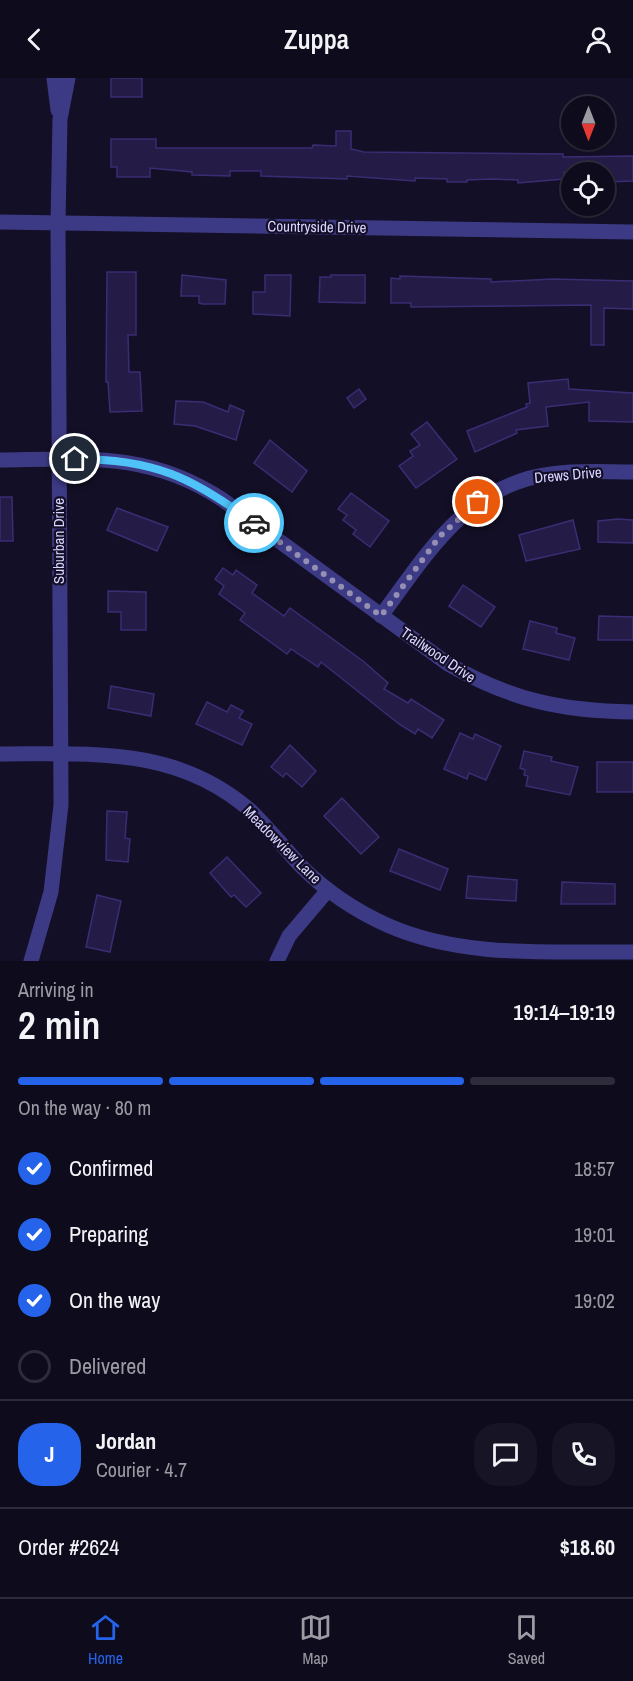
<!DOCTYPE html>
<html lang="en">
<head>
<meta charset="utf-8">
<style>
	:root { --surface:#0e0b1c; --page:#171425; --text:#f1f3f6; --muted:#9b9ba3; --line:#2e2b3b; --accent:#2563eb }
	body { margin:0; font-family:"Archivo Narrow",sans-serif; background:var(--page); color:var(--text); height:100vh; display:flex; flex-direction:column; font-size:22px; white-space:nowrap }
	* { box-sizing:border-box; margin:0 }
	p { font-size:20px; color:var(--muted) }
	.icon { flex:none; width:33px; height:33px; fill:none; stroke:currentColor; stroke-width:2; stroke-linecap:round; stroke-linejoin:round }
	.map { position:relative; height:883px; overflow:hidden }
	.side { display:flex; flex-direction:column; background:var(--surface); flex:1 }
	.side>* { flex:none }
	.needle { width:39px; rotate:180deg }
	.buttons { position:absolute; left:561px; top:18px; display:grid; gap:12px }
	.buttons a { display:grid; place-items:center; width:54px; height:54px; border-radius:50%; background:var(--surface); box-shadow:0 2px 4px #0004,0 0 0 2px var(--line); font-size:30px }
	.pin { position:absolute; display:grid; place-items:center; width:51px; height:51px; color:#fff; margin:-26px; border:3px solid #fff; border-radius:50%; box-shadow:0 2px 6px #0007 }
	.courier { position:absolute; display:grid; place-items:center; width:60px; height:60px; margin:-30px; border:4px solid #4fc3f7; border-radius:50%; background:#fff; color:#222; box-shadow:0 2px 8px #0007 }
	.overview em { font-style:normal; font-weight:600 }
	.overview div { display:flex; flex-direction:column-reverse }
	.overview { display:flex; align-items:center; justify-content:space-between; height:102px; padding:0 18px }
	h1 { font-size:39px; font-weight:600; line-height:45px }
	.bar { display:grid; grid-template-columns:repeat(4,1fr); gap:9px 6px; align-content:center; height:72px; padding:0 18px }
	.bar i { height:8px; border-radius:4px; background:var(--line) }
	.bar .selected { background:var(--accent) }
	.bar p { grid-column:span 4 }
	.line { display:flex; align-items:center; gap:15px; padding:0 18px; border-top:2px solid var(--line) }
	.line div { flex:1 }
	.round { display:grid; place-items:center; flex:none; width:63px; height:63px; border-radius:24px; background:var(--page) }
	ol { padding:0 18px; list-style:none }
	li { display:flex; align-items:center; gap:18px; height:66px }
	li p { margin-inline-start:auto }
	li .icon { padding:6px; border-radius:50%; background:var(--accent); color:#fff; stroke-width:4 }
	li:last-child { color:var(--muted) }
	li i { width:33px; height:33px; border:3px solid var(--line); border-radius:50% }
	header { display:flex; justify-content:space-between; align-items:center; height:78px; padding:0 18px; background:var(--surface); font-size:27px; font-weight:600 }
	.tab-bar { display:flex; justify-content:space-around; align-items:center; height:84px; border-top:2px solid var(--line); background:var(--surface); font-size:16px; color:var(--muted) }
	.tab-bar a { display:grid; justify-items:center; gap:3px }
	.tab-bar .selected { color:var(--accent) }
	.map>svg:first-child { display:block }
	.building { fill:#241b47; stroke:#3b2d73; stroke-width:1.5 }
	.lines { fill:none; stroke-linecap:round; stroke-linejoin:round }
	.minor { stroke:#3d3a85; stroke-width:15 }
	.done { stroke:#948fb3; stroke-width:6; stroke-dasharray:0 10.8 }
	.route { stroke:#4fc3f7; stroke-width:8 }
	.labels { text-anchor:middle; stroke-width:4.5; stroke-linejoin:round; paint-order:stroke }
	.street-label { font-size:15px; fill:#d9d4ff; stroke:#130f26 }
</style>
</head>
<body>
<header><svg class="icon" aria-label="back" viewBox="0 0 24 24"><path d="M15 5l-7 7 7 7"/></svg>Zuppa<svg class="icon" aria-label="person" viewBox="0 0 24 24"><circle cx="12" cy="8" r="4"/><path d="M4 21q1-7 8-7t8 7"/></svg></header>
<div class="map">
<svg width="633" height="883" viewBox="0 0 633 883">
	<rect width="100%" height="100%" fill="#130f26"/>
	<g class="building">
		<rect x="111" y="0" width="31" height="19"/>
		<polygon points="336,53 351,53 351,71 364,74 563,76 563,79 633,78 633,103 604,104 604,94 564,94 564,101 518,105 518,102 492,101 467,102 467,104 447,104 447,101 415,100 415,103 347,98 347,101 261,98 261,93 230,93 230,98 192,97 192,94 150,90 150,99 117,99 117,89 111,89 111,61 156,61 156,70 312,70 313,67 336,68"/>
		<polygon points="107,194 136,194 136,257 128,257 129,294 140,294 142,333 110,334 108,304 106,304"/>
		<polygon points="182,197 226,202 225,226 202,226 199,225 199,218 181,218"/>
		<polygon points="265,197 291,197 290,238 253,236 253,214 265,214"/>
		<polygon points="331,197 365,197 365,225 319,224 320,199 331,199"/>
		<polygon points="400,198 491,201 491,204 553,201 633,203 633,231 604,230 604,267 591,267 591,227 411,229 411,225 391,225 391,200 400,201"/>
		<polygon points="568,301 569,311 633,315 633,344 589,343 589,324 546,329 548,348 516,352 517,355 475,374 467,353 527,329 526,326 530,325 528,305"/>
		<polygon points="359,311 366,321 354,330 347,320"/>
		<polygon points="176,323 203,324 228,334 230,327 244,333 236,362 195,348 174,346"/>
		<polygon points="427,344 457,381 416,410 399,388 413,378 410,373 420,367 411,356"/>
		<polygon points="270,362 307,393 292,414 254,385"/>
		<polygon points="351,415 389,443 370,469 353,456 356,452 343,442 347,437 338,431"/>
		<polygon points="0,419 12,419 13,463 0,463"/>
		<polygon points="117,430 168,449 157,473 107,452"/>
		<polygon points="618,441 633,442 633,465 598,464 598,443"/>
		<polygon points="573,442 580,471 526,483 519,457"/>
		<polygon points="223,490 233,497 236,492 257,507 252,515 284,538 290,530 363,583 388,605 384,611 408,625 411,621 444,642 432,660 418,651 415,656 399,646 321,584 318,589 291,571 287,576 240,542 245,535 219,516 224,508 215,501"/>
		<polygon points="463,507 495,529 481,549 449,528"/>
		<polygon points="108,513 146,514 146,552 121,552 121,534 108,534"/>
		<polygon points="599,538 633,539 633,562 598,562"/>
		<polygon points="530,543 557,550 556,555 575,560 569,582 523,571"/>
		<polygon points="111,608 154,616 151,638 108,630"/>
		<polygon points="207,624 227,634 231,627 243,633 239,640 252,646 242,667 196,646"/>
		<polygon points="460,655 473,661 475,656 501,668 486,702 469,695 467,701 444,691"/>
		<polygon points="290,667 316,693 302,709 286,695 283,699 271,689"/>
		<polygon points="524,673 552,679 551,683 578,689 570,717 526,708 528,698 524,697 525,692 520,690"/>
		<rect x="597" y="684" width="36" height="30"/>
		<polygon points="342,720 379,759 361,776 324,738"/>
		<polygon points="107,733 127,734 125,760 130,761 128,784 106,782"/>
		<polygon points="399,771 448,791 440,812 390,793"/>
		<polygon points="227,779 261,815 246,829 234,817 231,819 210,795"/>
		<polygon points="468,798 517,802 516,823 466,820"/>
		<polygon points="562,804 615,806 615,826 561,826"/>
		<polygon points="97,817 121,823 110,874 86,869"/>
	</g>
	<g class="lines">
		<g class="minor">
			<polyline points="54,0 58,32"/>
			<polyline points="0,144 633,154"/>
			<path d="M0 382C85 381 149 373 223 422L448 586C511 622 561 633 633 634"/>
			<path d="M381 538C426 477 468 406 551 396 578 392 605 394 633 394"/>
			<path d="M0 676C92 676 179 668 253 735 270 752 285 771 302 789 326 813 356 833 387 847 463 881 552 873 633 874"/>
			<polyline points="31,883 51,814 61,727 58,145 60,41 68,0"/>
			<polyline points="277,883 289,858 328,812"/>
		</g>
	</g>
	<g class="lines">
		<polyline class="done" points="254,445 381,538 440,458 478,424"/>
		<path class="route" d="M75 381C154 381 192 399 254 445"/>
	</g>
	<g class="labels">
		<g class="street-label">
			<text transform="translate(317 149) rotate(1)" y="5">Countryside Drive</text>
			<text transform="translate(568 397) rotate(-5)" y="5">Drews Drive</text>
			<text transform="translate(59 463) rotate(-90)" y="5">Suburban Drive</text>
			<text transform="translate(438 577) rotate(34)" y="5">Trailwood Drive</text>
			<text transform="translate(282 767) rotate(45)" y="5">Meadowview Lane</text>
		</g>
	</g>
</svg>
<div class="buttons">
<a><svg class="needle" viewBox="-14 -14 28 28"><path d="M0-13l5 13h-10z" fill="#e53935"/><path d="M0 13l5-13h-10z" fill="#9b9ba3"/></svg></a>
<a><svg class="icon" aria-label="locate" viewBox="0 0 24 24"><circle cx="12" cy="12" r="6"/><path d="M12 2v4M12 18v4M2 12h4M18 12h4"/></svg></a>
</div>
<div class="pin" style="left:478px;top:424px;background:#ea580c"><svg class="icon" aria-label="bag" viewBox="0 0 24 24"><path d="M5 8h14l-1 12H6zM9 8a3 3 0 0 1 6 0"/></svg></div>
<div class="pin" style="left:75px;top:381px;background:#1f2937"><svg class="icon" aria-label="home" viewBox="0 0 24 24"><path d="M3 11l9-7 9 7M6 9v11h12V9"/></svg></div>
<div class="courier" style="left:254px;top:445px"><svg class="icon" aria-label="car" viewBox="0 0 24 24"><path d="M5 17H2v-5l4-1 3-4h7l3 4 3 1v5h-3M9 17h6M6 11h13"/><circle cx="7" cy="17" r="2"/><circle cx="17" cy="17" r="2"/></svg></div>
</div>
<section class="side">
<div class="overview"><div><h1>2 min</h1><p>Arriving in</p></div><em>19:14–19:19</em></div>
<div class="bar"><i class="selected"></i><i class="selected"></i><i class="selected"></i><i></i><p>On the way · 80 m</p></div>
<ol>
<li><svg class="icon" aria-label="check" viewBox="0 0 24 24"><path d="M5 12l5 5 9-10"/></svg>Confirmed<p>18:57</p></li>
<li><svg class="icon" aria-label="check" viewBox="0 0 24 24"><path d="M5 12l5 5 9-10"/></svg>Preparing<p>19:01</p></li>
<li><svg class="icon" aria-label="check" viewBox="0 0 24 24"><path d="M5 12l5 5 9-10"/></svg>On the way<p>19:02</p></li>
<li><i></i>Delivered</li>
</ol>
<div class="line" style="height:108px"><b class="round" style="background:var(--accent);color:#fff">J</b><div><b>Jordan</b><p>Courier · 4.7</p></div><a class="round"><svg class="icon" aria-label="chat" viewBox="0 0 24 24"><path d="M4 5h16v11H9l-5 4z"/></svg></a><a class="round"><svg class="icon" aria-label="phone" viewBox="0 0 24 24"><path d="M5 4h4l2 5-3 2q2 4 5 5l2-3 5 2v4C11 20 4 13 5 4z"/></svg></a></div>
<div class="line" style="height:78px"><div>Order #2624</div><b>$18.60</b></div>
</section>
<nav class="tab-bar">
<a class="selected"><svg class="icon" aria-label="home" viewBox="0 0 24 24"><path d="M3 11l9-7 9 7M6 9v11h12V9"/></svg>Home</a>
<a><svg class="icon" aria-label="map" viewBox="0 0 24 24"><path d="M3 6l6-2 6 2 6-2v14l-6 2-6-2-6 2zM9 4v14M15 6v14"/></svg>Map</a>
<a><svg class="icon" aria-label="saved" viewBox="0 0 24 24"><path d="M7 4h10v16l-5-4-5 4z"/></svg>Saved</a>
</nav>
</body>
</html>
